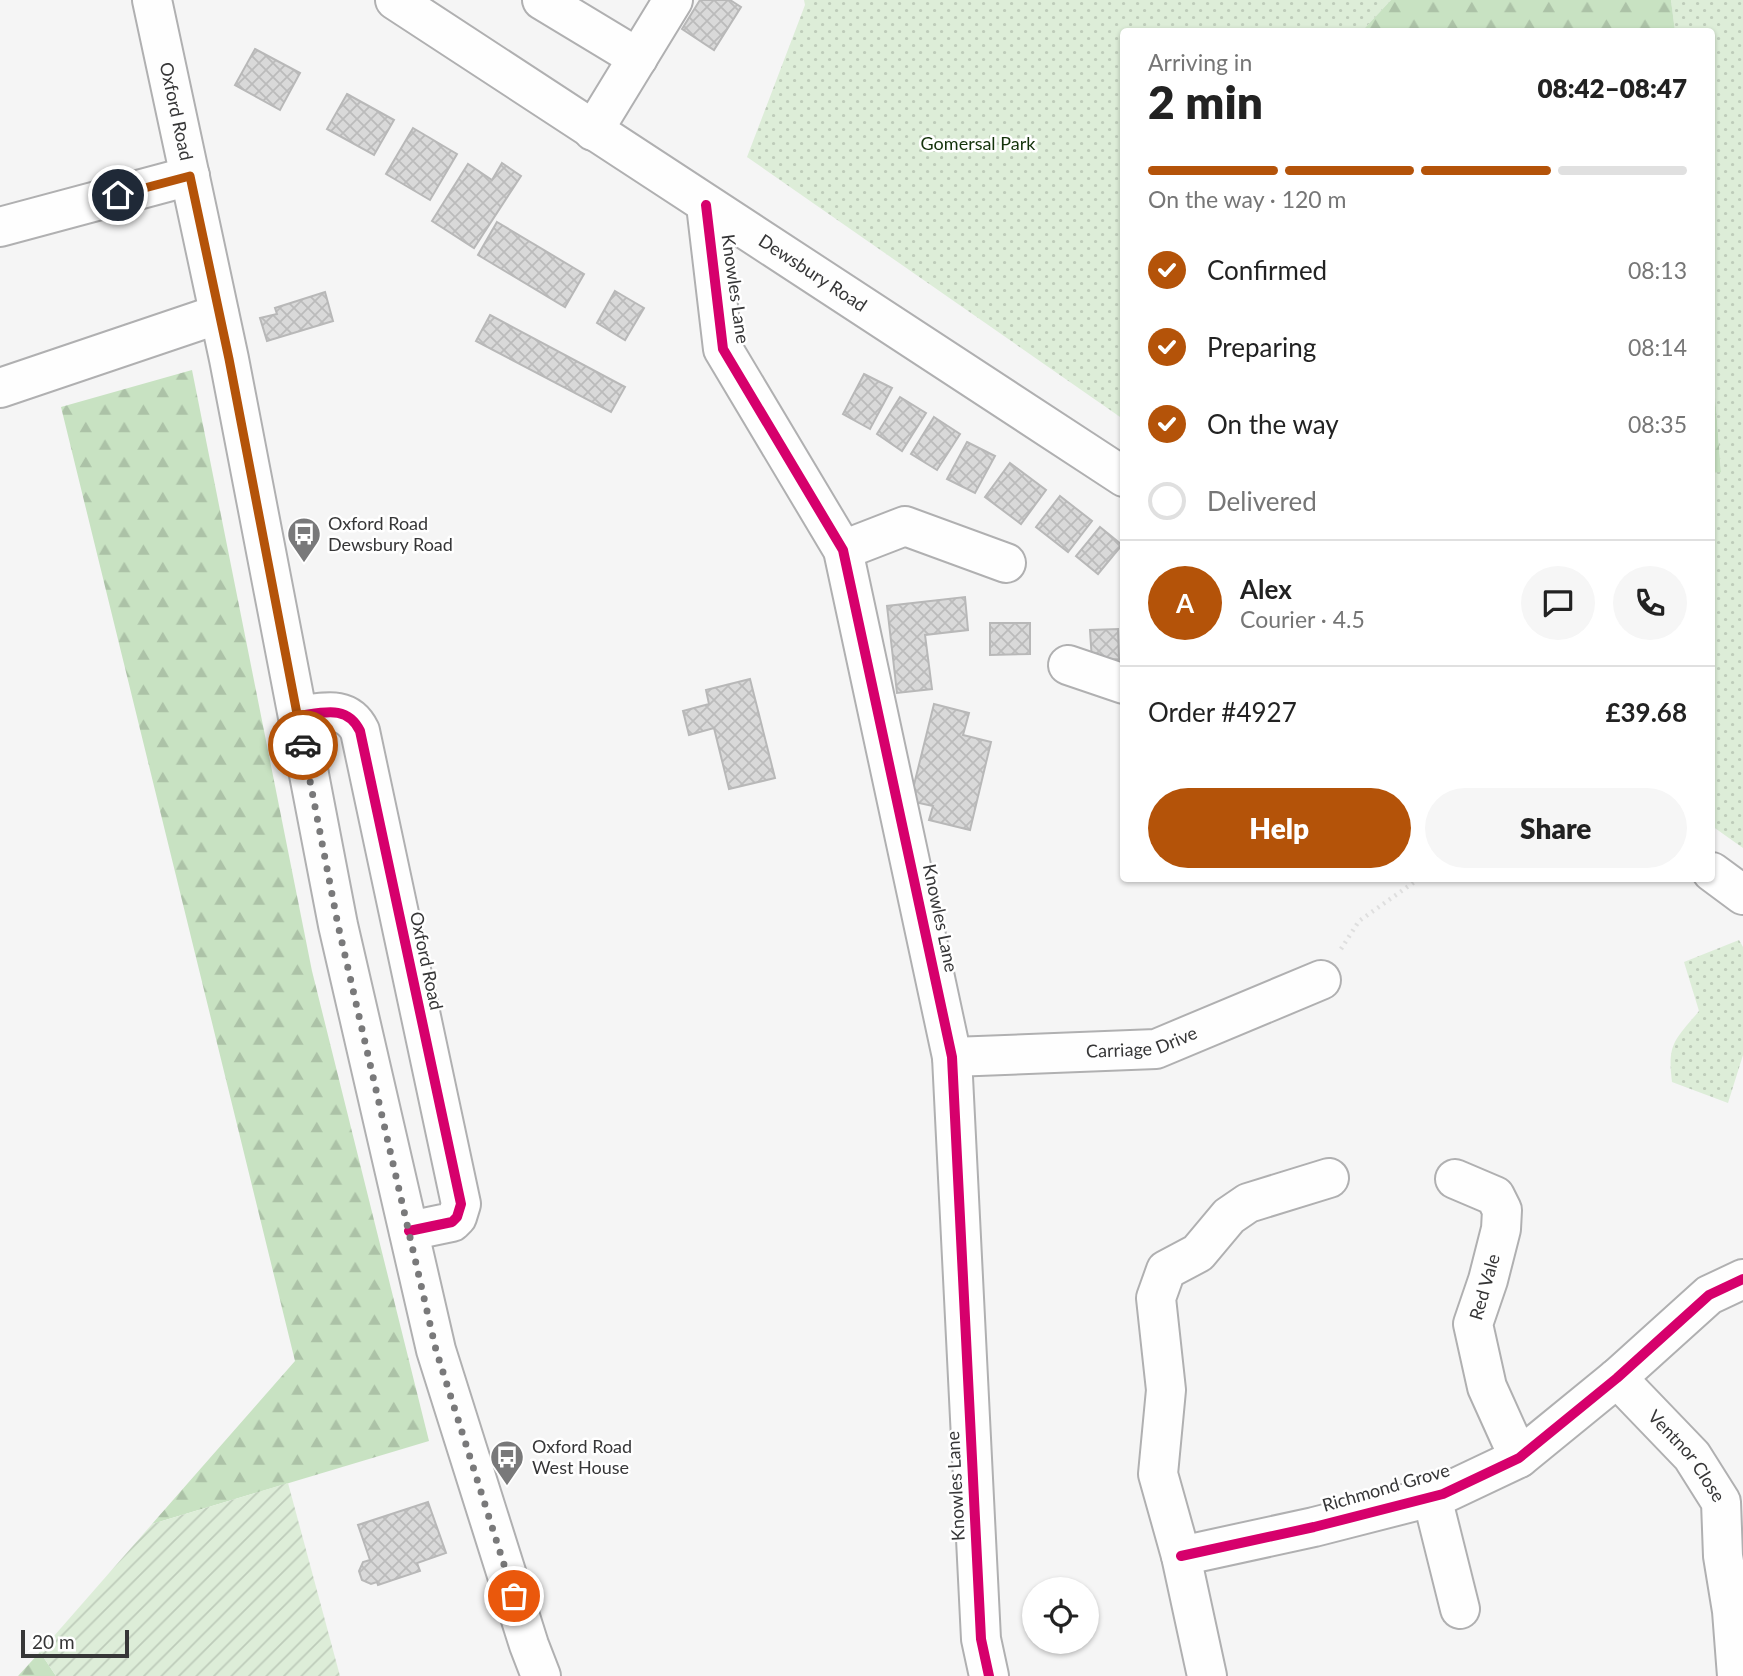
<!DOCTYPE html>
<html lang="en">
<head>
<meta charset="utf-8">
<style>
	:root { --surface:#fff; --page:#f6f6f6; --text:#222; --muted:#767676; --line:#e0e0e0; --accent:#b45309 }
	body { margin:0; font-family:Lato,sans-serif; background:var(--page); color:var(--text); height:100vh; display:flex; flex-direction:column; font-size:26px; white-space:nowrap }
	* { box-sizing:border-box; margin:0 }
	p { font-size:23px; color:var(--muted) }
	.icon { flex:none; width:38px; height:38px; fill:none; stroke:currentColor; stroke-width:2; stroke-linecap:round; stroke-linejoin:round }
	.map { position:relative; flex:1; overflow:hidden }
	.panel { position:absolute; left:1120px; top:28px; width:595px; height:854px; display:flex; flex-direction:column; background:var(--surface); border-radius:7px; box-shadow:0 2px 5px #0004 }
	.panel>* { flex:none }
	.buttons { position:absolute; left:1022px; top:1577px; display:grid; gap:14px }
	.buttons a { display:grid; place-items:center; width:77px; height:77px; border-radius:50%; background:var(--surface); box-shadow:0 2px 5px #0004; font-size:35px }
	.scale { position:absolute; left:21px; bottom:18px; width:108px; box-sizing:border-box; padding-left:7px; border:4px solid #363637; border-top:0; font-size:19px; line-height:24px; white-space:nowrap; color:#363637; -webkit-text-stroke:5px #fff; paint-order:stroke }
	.pin { position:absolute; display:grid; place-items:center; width:60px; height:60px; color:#fff; margin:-30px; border:4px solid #fff; border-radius:50%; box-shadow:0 2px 7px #0007 }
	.courier { position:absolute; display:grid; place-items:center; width:70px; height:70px; margin:-35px; border:5px solid #b45309; border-radius:50%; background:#fff; color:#222; box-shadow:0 2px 9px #0007 }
	.headline em { font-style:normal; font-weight:800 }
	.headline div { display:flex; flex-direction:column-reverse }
	.headline { display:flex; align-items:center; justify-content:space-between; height:119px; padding:0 28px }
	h1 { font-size:46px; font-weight:800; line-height:52px }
	.bar { display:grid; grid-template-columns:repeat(4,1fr); gap:10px 7px; align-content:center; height:84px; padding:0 28px }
	.bar i { height:9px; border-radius:5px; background:var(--line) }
	.bar .current { background:var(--accent) }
	.bar p { grid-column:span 4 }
	.line { display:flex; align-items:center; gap:18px; padding:0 28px; border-top:2px solid var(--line) }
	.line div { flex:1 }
	.round { display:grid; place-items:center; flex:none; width:74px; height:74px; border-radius:37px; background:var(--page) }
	ol { padding:0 28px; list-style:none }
	li { display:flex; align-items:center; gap:21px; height:77px }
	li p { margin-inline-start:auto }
	li .icon { padding:7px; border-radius:50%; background:var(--accent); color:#fff; stroke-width:4 }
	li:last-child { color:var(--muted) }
	li i { width:38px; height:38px; border:4px solid var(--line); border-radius:50% }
	.button { display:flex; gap:14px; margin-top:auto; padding:14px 28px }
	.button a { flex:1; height:80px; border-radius:42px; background:var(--accent); color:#fff; font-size:28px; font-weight:800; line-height:80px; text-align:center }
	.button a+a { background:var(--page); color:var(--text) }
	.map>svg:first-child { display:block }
	.grass { fill:url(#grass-dots) }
	.forest { fill:url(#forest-firs) }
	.garden { fill:url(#garden-furrows) }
	.building { fill:url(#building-cross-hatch); stroke:#b8b8b8; stroke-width:2 }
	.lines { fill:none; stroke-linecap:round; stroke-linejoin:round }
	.minor-casing { stroke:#b0b0b1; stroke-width:42 }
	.major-casing { stroke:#b0b0b1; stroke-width:42 }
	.path { stroke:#dfdfdf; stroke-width:4.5; stroke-dasharray:2 5; stroke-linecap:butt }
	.minor { stroke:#fefefe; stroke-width:38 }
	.major { stroke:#fefefe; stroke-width:38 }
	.cycleway-casing { stroke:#fff; stroke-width:15 }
	.cycleway { stroke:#d6006c; stroke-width:10 }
	.done { stroke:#79797a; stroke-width:7; stroke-dasharray:0 12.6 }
	.route { stroke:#b45309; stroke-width:9 }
	.labels { text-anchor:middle; stroke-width:5; stroke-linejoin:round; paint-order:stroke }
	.street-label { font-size:18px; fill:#363637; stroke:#fff }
	.park-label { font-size:18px; fill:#14330b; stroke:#fff }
	.poi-label { font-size:18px; fill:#363637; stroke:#fff; text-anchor:start }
</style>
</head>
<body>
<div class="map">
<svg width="1743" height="1676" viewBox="0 0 1743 1676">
	<defs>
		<pattern id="grass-dots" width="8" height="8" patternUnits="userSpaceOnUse" patternTransform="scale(1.75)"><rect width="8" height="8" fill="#ddedd8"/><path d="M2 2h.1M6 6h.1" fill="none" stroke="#beccba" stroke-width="1.8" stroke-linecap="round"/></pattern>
		<pattern id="forest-firs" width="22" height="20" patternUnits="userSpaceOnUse" patternTransform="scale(1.75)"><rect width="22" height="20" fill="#c8e2c2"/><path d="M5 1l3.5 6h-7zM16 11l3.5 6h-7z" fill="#acc2a7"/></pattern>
		<pattern id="garden-furrows" width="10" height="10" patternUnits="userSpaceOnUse" patternTransform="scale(1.75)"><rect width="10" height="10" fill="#ddedd8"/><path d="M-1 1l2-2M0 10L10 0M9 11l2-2" fill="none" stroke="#beccba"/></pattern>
		<pattern id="building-cross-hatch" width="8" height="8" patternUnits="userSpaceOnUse" patternTransform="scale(1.75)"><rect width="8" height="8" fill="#d9d9d9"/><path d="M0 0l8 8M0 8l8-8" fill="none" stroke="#bbb"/></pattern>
	</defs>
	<rect width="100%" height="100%" fill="#f5f5f5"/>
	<g class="grass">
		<polygon points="804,0 1391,0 1362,31 1124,32 1123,419 747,157 805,5"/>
		<polygon points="1671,0 1743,0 1743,848 1712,826 1712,473 1721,471 1712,357 1712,32 1675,31"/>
		<path d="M1739 940 1743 947V1055L1728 1103 1672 1082C1667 1043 1675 1040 1699 1011L1684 962Z"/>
	</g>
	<g class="forest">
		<polygon points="1391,0 1671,0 1675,31 1362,31"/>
		<polygon points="1712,357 1721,472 1712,473"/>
		<polygon points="192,370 312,971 429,1441 152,1524 295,1361 61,407"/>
		<polygon points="40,1652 56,1676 18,1676"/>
	</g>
	<polygon class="garden" points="288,1483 340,1676 56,1676 40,1652 152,1524"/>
	<g class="building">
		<polygon points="700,0 730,0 741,7 714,50 682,29"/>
		<polygon points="255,49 300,73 280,110 235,85"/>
		<polygon points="347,94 394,120 374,155 327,129"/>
		<polygon points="413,128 457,154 430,200 386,174"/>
		<polygon points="502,163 521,176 474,248 432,221 468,164 492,180"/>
		<polygon points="497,222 584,274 565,307 478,255"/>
		<polygon points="615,291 644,308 625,340 597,323"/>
		<polygon points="325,292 333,321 267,341 260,318 277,314 275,308"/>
		<polygon points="490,315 625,387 611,412 476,341"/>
		<polygon points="864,374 892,388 870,429 843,414"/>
		<polygon points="900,397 926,413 902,451 877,434"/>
		<polygon points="934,417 960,434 937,470 911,454"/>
		<polygon points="967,442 995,456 975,493 947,479"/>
		<polygon points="1010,463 1046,490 1021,524 985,497"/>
		<polygon points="1060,496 1092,521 1068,552 1036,527"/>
		<polygon points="1100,527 1122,545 1098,574 1076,556"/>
		<polygon points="965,597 968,630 925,635 932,689 897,693 887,606"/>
		<polygon points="990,623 1030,623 1030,654 990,655"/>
		<polygon points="1118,629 1119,659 1092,661 1090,630"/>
		<polygon points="750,679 775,778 729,789 714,728 689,735 683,711 709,704 706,690"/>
		<polygon points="934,704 969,713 963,735 991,742 970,830 929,820 933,806 910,801"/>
		<polygon points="428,1502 446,1553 417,1563 420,1571 378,1585 377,1582 371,1584 362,1580 359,1571 363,1562 370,1560 358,1525"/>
	</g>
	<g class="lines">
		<g class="minor-casing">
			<g id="minor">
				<polyline points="542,0 638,58"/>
				<polyline points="593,131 673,0"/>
				<polyline points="706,205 723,349 843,550 952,1057 981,1639 989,1676"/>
				<polyline points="0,227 190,176"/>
				<polyline points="0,388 219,314"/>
				<polyline points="843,550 905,526 1006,563"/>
				<polyline points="1068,665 1124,684"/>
				<path d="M298 716C322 713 347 704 360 731L461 1204 457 1217 452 1222 409 1231"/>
				<path id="s1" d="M952 1057 1156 1049 1321 980"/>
				<polyline points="1455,1179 1495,1196 1502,1210 1501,1229 1488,1280 1473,1324 1487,1387 1519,1458"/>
				<path id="s2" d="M1617 1378 1692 1456 1721 1502 1723 1556 1732 1611 1737 1676"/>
				<polyline points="1432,1497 1460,1609"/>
				<polyline points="1181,1556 1314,1527 1443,1494 1519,1458 1617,1378 1709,1295 1743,1279"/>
				<polyline points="1207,1676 1181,1556 1158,1474 1166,1390 1156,1298 1166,1270 1198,1253 1229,1216 1248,1203 1329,1178"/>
			</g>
		</g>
		<g class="major-casing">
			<g id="major">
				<path id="s3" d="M152 0 229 359 338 925 436 1350 529 1645 541 1676"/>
				<path id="s4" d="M395 0 1124 477"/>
				<polyline points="1712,872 1743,895"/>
			</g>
		</g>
		<polyline class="path" points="1341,949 1359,921 1420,878"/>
		<use href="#minor" class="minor"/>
		<use href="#major" class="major"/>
		<g class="cycleway-casing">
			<g id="cycleway">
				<polyline points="706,205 723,349 843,550 952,1057 981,1639 989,1676"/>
				<path d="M298 716C322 713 347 704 360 731L461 1204 457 1217 452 1222 409 1231"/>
				<polyline points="1181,1556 1314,1527 1443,1494 1519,1458 1617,1378 1709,1295 1743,1279"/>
			</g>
		</g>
		<use href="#cycleway" class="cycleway"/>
	</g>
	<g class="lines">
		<polyline class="done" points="303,745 338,925 436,1350 514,1596"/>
		<polyline class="route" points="118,195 190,176 229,359 303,745"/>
	</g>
	<defs>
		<g id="bus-pin" transform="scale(1.75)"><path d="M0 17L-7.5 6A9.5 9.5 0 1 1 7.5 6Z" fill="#79797a" stroke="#fff"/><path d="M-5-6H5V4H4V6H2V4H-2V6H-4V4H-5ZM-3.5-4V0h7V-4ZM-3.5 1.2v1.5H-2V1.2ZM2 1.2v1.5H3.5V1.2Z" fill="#fff"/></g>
	</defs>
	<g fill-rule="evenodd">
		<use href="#bus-pin" x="304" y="534"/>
		<use href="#bus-pin" x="507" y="1457"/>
	</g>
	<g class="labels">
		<g class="street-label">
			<text dy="6" stroke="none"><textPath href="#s3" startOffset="114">Oxford Road</textPath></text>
			<text dy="6" stroke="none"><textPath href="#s4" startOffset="499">Dewsbury Road</textPath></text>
			<text transform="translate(735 289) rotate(82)" y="6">Knowles Lane</text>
			<text transform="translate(940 918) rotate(78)" y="6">Knowles Lane</text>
			<text transform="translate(426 961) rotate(78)" y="6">Oxford Road</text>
			<text dy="6" stroke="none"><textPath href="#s1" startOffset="191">Carriage Drive</textPath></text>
			<text transform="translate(1485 1287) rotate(-74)" y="6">Red Vale</text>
			<text dy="6" stroke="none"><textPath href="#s2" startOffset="105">Ventnor Close</textPath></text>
			<text transform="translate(956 1486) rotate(-93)" y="6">Knowles Lane</text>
			<text transform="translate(1386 1488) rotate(-16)" y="6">Richmond Grove</text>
		</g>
		<g class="park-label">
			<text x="978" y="150">Gomersal Park</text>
		</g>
		<g class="poi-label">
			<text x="328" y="530">Oxford Road<tspan x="328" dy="21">Dewsbury Road</tspan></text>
			<text x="532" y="1453">Oxford Road<tspan x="532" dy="21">West House</tspan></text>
		</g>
	</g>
</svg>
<div class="buttons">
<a><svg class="icon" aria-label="locate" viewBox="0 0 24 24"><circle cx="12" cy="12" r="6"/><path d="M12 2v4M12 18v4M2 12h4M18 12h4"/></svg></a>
</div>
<div class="scale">20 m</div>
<div class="pin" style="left:514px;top:1596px;background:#ea580c"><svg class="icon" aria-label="bag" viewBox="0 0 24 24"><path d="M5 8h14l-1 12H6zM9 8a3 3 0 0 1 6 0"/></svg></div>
<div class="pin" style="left:118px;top:195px;background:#1f2937"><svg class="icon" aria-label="home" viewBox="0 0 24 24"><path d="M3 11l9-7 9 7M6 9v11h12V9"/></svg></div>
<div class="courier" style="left:303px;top:745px"><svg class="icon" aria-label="car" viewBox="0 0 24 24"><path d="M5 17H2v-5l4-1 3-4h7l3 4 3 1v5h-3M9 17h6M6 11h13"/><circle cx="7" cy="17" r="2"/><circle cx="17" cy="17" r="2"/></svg></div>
<section class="panel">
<div class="headline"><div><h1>2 min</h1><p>Arriving in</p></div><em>08:42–08:47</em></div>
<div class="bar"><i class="current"></i><i class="current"></i><i class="current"></i><i></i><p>On the way · 120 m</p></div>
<ol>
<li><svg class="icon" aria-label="check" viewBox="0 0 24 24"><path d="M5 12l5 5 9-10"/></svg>Confirmed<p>08:13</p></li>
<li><svg class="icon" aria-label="check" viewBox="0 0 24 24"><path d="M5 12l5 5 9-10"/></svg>Preparing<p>08:14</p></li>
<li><svg class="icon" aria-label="check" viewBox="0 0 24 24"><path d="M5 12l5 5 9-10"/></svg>On the way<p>08:35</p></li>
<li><i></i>Delivered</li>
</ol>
<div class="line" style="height:126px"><b class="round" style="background:var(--accent);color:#fff">A</b><div><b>Alex</b><p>Courier · 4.5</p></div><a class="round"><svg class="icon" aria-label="chat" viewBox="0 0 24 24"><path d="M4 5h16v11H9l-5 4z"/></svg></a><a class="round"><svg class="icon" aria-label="phone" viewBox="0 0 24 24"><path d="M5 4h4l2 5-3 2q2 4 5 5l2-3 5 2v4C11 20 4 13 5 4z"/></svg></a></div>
<div class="line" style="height:91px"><div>Order #4927</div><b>£39.68</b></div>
<div class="button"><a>Help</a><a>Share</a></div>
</section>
</div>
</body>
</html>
